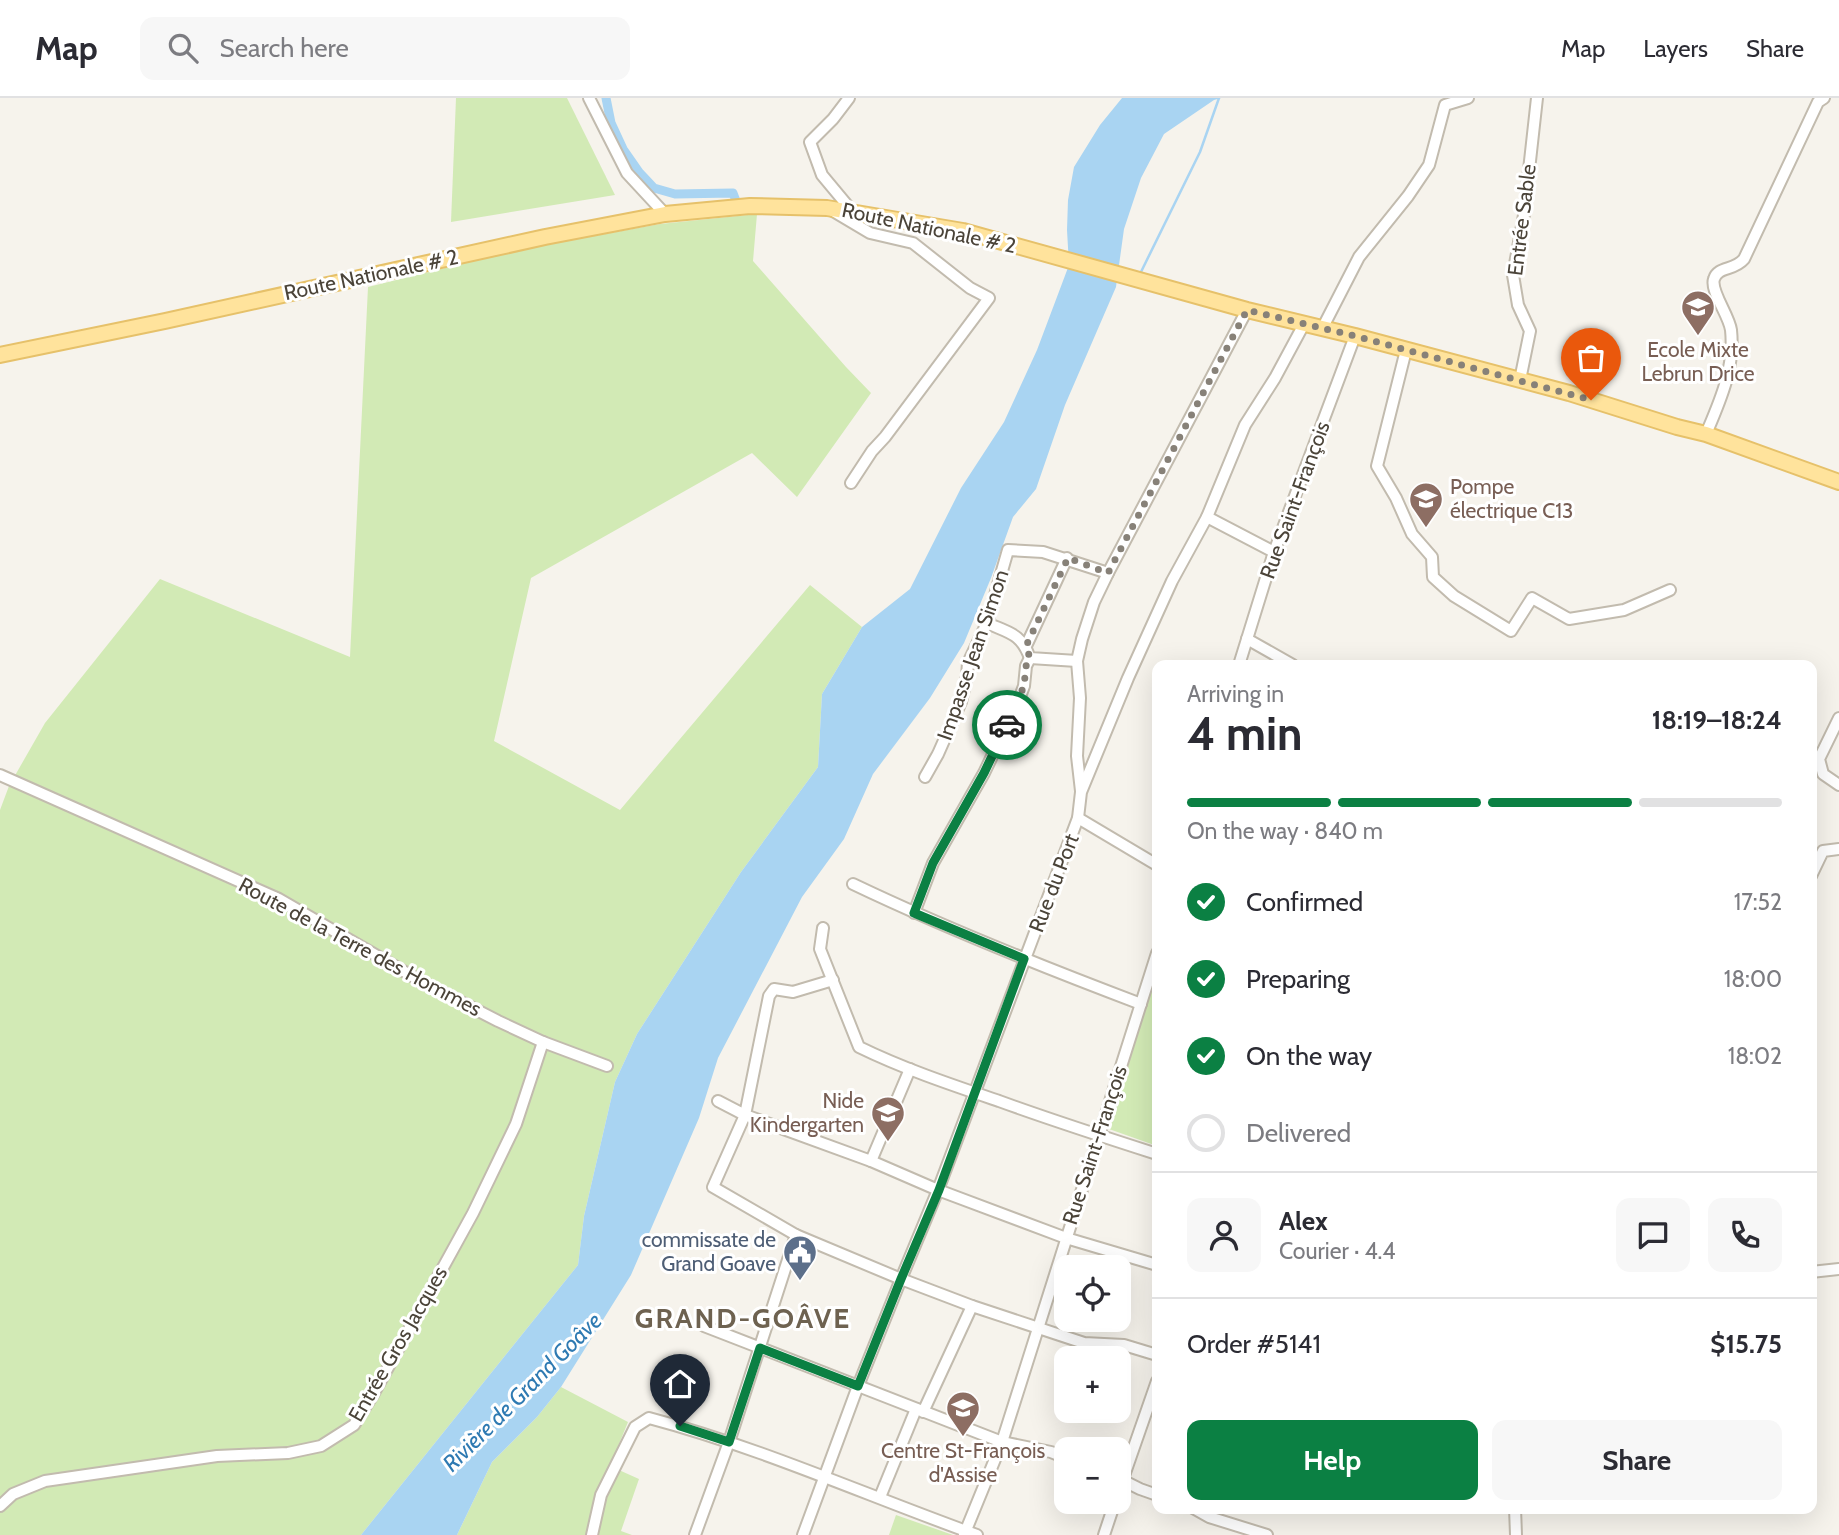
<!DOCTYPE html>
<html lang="en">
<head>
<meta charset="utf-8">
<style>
	:root { --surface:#fff; --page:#f7f7f7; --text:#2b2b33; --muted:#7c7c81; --line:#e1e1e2; --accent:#0b8043 }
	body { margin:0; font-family:Cabin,sans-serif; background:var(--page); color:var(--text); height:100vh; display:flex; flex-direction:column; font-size:26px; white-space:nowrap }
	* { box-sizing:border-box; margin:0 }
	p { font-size:23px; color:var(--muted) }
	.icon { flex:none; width:38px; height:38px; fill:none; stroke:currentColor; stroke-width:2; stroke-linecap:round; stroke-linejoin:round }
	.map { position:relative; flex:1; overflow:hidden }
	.side { position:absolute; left:1152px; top:562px; width:665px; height:854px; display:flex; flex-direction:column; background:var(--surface); border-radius:14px; box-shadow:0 7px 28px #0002 }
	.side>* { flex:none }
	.tools { position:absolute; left:1054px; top:1157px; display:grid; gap:14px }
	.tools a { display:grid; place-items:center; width:77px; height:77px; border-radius:14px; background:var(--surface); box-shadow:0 7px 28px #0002; font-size:35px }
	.pin { position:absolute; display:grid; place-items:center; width:60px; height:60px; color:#fff; margin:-72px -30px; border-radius:50% 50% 50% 0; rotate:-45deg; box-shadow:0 0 7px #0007 }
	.pin .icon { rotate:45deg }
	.courier { position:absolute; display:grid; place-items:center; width:70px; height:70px; margin:-35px; border:5px solid #0b8043; border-radius:50%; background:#fff; color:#222; box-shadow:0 2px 9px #0007 }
	.head em { font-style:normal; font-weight:700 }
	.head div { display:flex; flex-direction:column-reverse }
	.head { display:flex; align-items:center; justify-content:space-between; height:119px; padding:0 35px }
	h1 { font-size:46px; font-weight:700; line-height:52px }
	.bar { display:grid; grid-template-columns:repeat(4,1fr); gap:10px 7px; align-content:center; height:84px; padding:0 35px }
	.bar i { height:9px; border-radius:5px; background:var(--line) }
	.bar .selected { background:var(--accent) }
	.bar p { grid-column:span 4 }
	.line { display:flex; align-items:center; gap:18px; padding:0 35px; border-top:2px solid var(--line) }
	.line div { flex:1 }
	.round { display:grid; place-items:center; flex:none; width:74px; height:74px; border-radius:14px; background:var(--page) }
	ol { padding:0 35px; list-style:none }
	li { display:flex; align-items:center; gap:21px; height:77px }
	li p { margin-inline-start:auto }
	li .icon { padding:7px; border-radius:50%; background:var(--accent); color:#fff; stroke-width:4 }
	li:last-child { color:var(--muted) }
	li i { width:38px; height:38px; border:4px solid var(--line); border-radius:50% }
	.button { display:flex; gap:14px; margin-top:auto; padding:14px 35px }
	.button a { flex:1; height:80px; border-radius:14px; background:var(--accent); color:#fff; font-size:28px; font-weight:700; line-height:80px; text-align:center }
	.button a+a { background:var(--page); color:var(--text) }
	header { display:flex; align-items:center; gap:42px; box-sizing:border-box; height:98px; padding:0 35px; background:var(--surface); border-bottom:2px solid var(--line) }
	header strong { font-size:33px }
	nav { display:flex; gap:38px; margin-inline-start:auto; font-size:24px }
	.search { width:490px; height:63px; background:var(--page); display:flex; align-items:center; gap:18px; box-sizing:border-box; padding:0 24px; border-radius:14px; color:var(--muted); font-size:26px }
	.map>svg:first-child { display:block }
	.green { fill:#d2eab5 }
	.water { fill:#a9d4f2 }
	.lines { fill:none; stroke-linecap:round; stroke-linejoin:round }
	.stream { stroke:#a9d4f2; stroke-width:2.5 }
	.canal { stroke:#a9d4f2; stroke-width:9 }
	.minor-casing { stroke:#c2bbae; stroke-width:14 }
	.major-casing { stroke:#e6c16a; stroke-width:18 }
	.minor { stroke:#fff; stroke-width:10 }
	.major { stroke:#ffe39c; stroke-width:14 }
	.done { stroke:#878178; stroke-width:7; stroke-dasharray:0 12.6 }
	.route { stroke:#0b8043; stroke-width:9 }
	.labels { text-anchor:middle; stroke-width:6; stroke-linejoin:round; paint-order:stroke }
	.street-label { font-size:21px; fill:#4b4439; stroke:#fff }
	.education-label { font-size:21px; fill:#785e54; stroke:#fff }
	.service-label { font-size:21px; fill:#4e5e75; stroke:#fff; text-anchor:end }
	.water-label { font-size:23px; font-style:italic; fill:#2e7ab2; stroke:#fff }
	.district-label { font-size:28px; font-weight:bold; letter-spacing:2px; fill:#6e6250; stroke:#fff }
</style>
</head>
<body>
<header>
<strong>Map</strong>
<div class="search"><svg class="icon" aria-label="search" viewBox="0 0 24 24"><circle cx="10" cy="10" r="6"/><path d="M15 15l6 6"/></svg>Search here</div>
<nav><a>Map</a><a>Layers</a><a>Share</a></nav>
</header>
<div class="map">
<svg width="1839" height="1437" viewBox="0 0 1839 1437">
	<rect width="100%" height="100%" fill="#f6f3ec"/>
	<g class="green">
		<polygon points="456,0 567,0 615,97 451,124"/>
		<polygon points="757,116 753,163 846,269 871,295 797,399 752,355 531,480 494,643 620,712 810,487 862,529 822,596 818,669 741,774 637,936 615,984 584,1118 578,1167 361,1437 0,1437 0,712 9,688 45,625 160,481 350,559 368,189 522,151 660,126"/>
		<polygon points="1157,872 1157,1048 1109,1031"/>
		<polygon points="561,1289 628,1324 610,1368 639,1381 621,1433 632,1437 457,1437 492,1364 537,1319"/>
		<polygon points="896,1417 953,1437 889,1437"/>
	</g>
	<polygon class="water" points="1122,0 1221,0 1214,2 1164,36 1141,80 1124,131 1116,189 1065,307 1036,391 1013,419 991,480 964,545 930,600 873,676 844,741 802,799 718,960 699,1020 631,1177 561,1289 537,1319 492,1364 457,1437 361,1437 578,1167 584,1118 615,984 637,936 741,774 818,669 822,596 862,529 910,491 961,390 1004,324 1037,252 1069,167 1067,132 1068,102 1074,69 1100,27"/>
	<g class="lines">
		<polyline class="stream" points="1139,178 1200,54 1219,0"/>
		<polyline class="canal" points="606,0 611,25 623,51 639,74 654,90 675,96 733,95 736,103"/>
		<g class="minor-casing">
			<g id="minor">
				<polyline points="589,0 627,75 665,116"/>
				<polyline points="849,0 833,21 810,44 822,77 852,113"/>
				<polyline points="833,113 870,135 913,145 970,190 989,200 885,339 872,353 851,385"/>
				<polyline points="1322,231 1359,159 1408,98 1429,67 1445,7 1468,0"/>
				<polyline points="1406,252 1377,368 1396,400 1412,436 1432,459 1433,479 1454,498 1511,533 1532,500 1569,521 1624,512 1670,492"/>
				<polyline points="1520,282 1530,233 1518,207 1513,177 1524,117 1537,0"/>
				<path d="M1706 336C1720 303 1735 270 1731 232 1729 217 1710 193 1714 181 1718 168 1734 173 1744 161L1818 4 1824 0"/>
				<polyline points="1207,419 1274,454"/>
				<path d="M987 525C1009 535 1021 535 1030 560L1077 563"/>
				<polyline points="1247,541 1293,567"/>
				<polyline points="1026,548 1067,460"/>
				<polyline points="1239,567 1274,454 1355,238"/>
				<polyline points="1839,620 1819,661 1823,676 1839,687"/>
				<polyline points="0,677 279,801 424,885 498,923 543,944 607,968"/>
				<polyline points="925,679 938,656 961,604 967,578 968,565 987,525 1008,452 1043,454 1108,475"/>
				<polyline points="1081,693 1077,658 1080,600 1077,563 1082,541 1094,504 1108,475 1247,212"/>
				<polyline points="1078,720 1157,767"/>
				<polyline points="1811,778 1823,753 1839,751"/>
				<path d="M853 786C947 831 1043 869 1141 906"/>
				<polyline points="914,815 933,765 984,675 1018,604 1024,588 1026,568 1030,560"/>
				<path d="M823 830 820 851 859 949C904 971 952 987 999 1003 1051 1022 1104 1039 1157 1056"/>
				<polyline points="833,882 793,894 774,891 769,898 745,1017 713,1089 796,1137 901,1181 972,1208 1084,1245 1124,1247 1157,1257"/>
				<polyline points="718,1003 745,1017 871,1063 938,1092 1066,1140 1157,1167"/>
				<polyline points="871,1063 910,971"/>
				<polyline points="1811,1174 1839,1171"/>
				<polyline points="704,1228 1002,1344 1051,1354 1066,1360"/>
				<polyline points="923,1314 972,1208"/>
				<polyline points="1118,1380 1140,1391 1157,1397"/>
				<polyline points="1118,1395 1157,1283"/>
				<polyline points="880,1399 916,1311"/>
				<polyline points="0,1408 13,1396 45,1383 217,1358 288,1355 321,1348 354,1327 374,1295 473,1115 516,1026 543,944"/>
				<polyline points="1193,1410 1209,1419 1267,1437"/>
				<polyline points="1515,1410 1516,1437"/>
				<path d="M592 1437 601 1397 635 1329 649 1320C762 1350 868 1398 977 1437"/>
				<polyline points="695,1437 729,1344 796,1137"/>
				<polyline points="803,1437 858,1288 901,1181 938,1092 1078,720 1081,694 1128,580 1172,483 1207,419 1245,327 1275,280 1304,226"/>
				<polyline points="964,1437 1002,1344 1157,855"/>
				<polyline points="1104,1437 1115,1404"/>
			</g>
		</g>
		<g class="major-casing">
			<polyline id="major" points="0,257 165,223 545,139 665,116 750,108 827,110 963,133 1247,212 1355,238 1569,295 1677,329 1706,336 1839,384"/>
		</g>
		<use href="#minor" class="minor"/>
		<use href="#major" class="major"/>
	</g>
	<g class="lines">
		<polyline class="done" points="1007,627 1024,588 1026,568 1030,560 1026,548 1068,460 1108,475 1247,212 1355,238 1591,302"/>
		<polyline class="route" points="680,1328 729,1344 760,1250 858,1288 901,1181 939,1092 1024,861 914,815 933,765 984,675 1007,627"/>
	</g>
	<defs>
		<g id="school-pin" transform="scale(1.75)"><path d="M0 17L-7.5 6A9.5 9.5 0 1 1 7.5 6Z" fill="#8d6e63" stroke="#fff"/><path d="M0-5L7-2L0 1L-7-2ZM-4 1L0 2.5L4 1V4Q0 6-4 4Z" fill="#fff"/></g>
		<g id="civic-pin" transform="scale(1.75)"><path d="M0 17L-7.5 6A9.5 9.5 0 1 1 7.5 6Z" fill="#5c6f8a" stroke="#fff"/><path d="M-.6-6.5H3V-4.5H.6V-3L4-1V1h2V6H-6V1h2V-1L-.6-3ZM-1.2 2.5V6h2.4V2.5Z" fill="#fff"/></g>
	</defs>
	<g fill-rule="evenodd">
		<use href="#school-pin" x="1698" y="209"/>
		<use href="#school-pin" x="1426" y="401"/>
		<use href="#school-pin" x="888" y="1015"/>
		<use href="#civic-pin" x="800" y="1154"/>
		<use href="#school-pin" x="963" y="1310"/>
	</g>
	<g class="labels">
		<g class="street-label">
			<text transform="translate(1522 122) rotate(-83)" y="7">Entrée Sable</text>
			<text transform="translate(929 130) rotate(12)" y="7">Route Nationale # 2</text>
			<text transform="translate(371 177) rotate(-12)" y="7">Route Nationale # 2</text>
			<text transform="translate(1295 402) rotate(-70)" y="7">Rue Saint-François</text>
			<text transform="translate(973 557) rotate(-71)" y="7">Impasse Jean Simon</text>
			<text transform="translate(1054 785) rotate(-69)" y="7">Rue du Port</text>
			<text transform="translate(360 849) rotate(28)" y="7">Route de la Terre des Hommes</text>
			<text transform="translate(1095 1047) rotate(-72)" y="7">Rue Saint-François</text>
			<text transform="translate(398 1246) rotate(-60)" y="7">Entrée Gros Jacques</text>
		</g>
		<g class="education-label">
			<text x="1698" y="259">Ecole Mixte<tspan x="1698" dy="24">Lebrun Drice</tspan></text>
			<text x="1450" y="396" text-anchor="start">Pompe<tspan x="1450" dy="24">électrique C13</tspan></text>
			<text x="864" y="1010" text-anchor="end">Nide<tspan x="864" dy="24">Kindergarten</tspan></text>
			<text x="963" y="1360">Centre St-François<tspan x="963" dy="24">d'Assise</tspan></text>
		</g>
		<g class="service-label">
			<text x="776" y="1149">commissate de<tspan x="776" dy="24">Grand Goave</tspan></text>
		</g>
		<g class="water-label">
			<text transform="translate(522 1294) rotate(-45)" y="8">Rivière de Grand Goâve</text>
		</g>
		<g class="district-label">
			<text x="743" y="1230">GRAND-GOÂVE</text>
		</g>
	</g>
</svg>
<div class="tools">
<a><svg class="icon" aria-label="locate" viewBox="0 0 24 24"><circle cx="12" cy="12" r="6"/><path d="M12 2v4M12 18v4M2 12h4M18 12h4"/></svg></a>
<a>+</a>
<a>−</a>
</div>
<div class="pin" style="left:1591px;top:302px;background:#ea580c"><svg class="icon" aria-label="bag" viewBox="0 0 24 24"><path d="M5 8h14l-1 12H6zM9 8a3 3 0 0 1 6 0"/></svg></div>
<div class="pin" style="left:680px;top:1328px;background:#1f2937"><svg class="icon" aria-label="home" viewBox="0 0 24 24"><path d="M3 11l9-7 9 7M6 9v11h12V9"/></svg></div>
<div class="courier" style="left:1007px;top:627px"><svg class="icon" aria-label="car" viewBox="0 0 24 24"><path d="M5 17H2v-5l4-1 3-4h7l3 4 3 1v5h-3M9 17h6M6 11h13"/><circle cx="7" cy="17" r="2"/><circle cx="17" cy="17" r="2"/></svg></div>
<section class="side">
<div class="head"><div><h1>4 min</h1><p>Arriving in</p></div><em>18:19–18:24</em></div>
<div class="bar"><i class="selected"></i><i class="selected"></i><i class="selected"></i><i></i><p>On the way · 840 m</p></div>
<ol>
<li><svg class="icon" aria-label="check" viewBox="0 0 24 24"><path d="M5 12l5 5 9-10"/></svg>Confirmed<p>17:52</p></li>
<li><svg class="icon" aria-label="check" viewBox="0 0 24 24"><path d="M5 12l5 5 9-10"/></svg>Preparing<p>18:00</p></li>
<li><svg class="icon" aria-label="check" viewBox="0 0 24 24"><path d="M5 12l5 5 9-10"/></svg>On the way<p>18:02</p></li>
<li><i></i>Delivered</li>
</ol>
<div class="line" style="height:126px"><a class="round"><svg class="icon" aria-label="person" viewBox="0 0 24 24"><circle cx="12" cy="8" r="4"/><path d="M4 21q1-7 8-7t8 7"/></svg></a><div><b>Alex</b><p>Courier · 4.4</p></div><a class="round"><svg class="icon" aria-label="chat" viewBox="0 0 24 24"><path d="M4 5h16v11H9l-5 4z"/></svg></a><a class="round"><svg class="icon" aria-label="phone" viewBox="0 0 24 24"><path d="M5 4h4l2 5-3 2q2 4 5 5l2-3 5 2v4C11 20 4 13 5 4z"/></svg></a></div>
<div class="line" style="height:91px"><div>Order #5141</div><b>$15.75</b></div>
<div class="button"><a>Help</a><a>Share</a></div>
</section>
</div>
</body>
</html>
